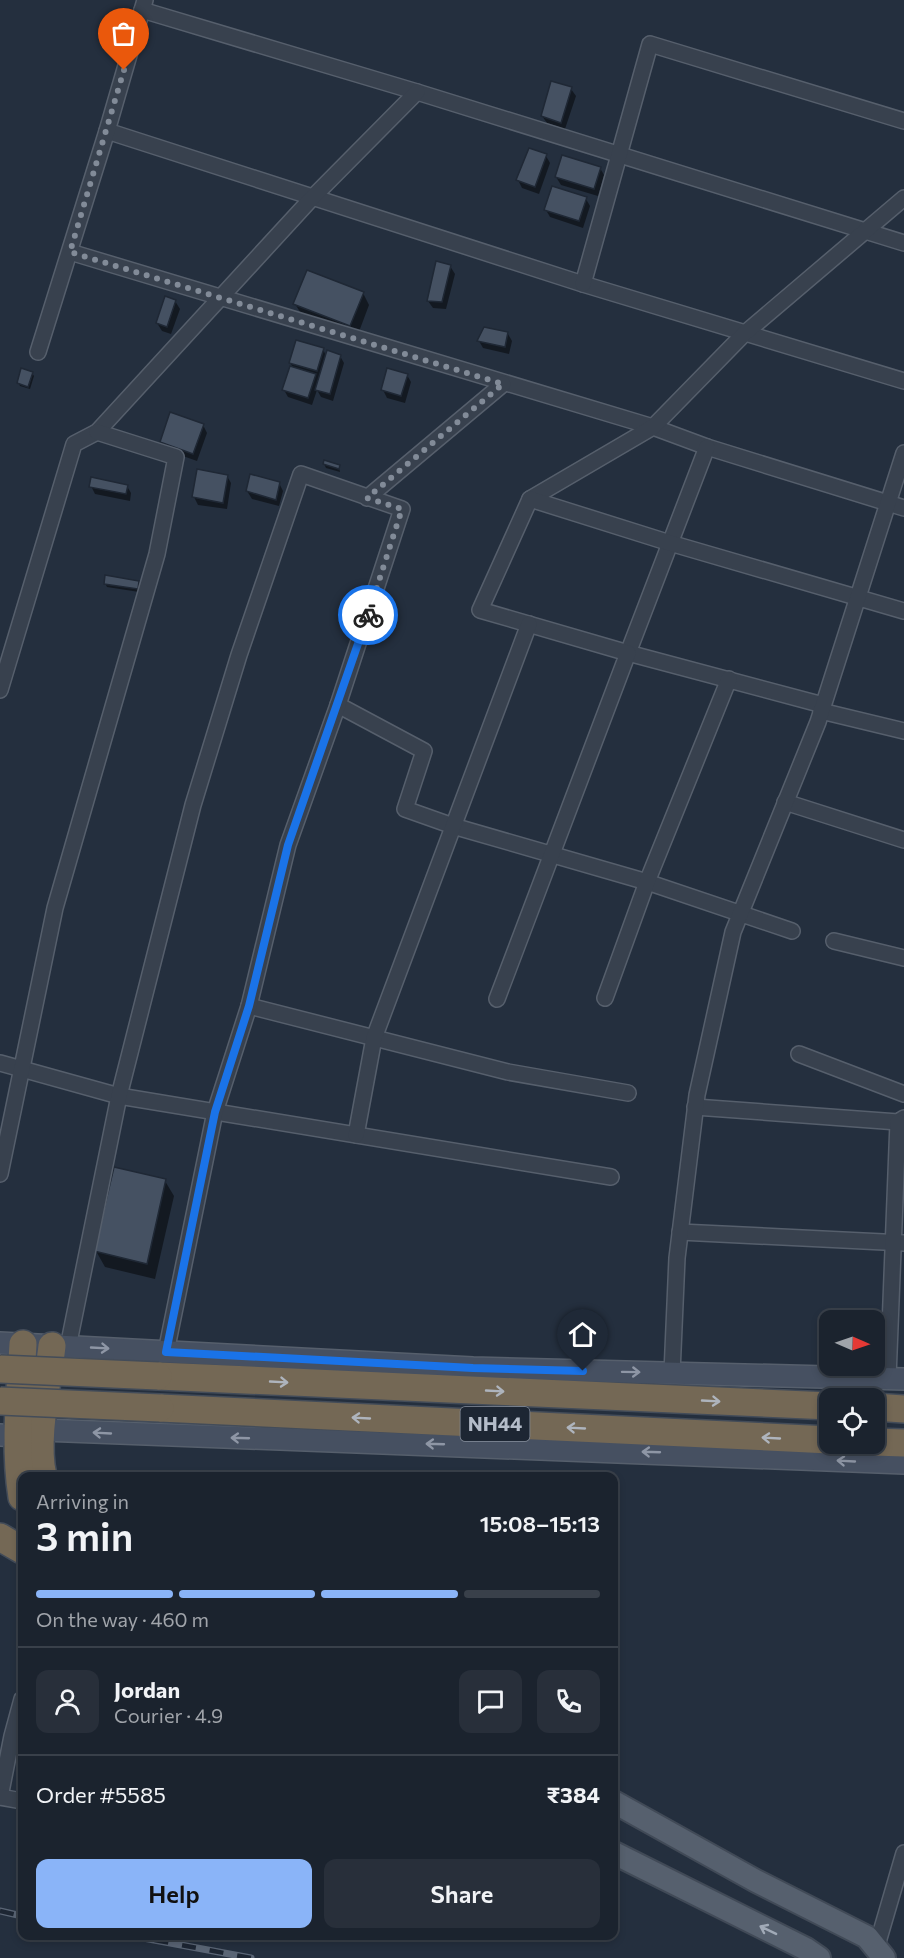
<!DOCTYPE html>
<html lang="en">
<head>
<meta charset="utf-8">
<style>
	:root { --surface:#1b232e; --page:#282f3a; --text:#f1f3f6; --muted:#a0a4aa; --line:#39404a; --accent:#8ab4f8 }
	body { margin:0; font-family:Commissioner,sans-serif; background:var(--page); color:var(--text); height:100vh; display:flex; flex-direction:column; font-size:22px; white-space:nowrap }
	* { box-sizing:border-box; margin:0 }
	p { font-size:20px; color:var(--muted) }
	.icon { flex:none; width:33px; height:33px; fill:none; stroke:currentColor; stroke-width:2; stroke-linecap:round; stroke-linejoin:round }
	.map { position:relative; flex:1; overflow:hidden }
	.drawer { position:absolute; left:18px; top:1472px; width:600px; height:468px; display:flex; flex-direction:column; background:var(--surface); border-radius:12px; box-shadow:0 3px 9px #0003,0 0 0 2px var(--line) }
	.drawer>* { flex:none }
	.needle { width:39px; rotate:92deg }
	.tools { position:absolute; left:819px; top:1310px; display:grid; gap:12px }
	.tools a { display:grid; place-items:center; width:66px; height:66px; border-radius:12px; background:var(--surface); box-shadow:0 3px 9px #0003,0 0 0 2px var(--line); font-size:30px }
	.pin { position:absolute; display:grid; place-items:center; width:51px; height:51px; color:#fff; margin:-62px -26px; border-radius:50% 50% 50% 0; rotate:-45deg; box-shadow:0 0 6px #0007 }
	.pin .icon { rotate:45deg }
	.courier { position:absolute; display:grid; place-items:center; width:60px; height:60px; margin:-30px; border:4px solid #1a73e8; border-radius:50%; background:#fff; color:#222; box-shadow:0 2px 8px #0007 }
	.summary em { font-style:normal; font-weight:600 }
	.summary div { display:flex; flex-direction:column-reverse }
	.summary { display:flex; align-items:center; justify-content:space-between; height:102px; padding:0 18px }
	h1 { font-size:39px; font-weight:600; line-height:45px }
	.bar { display:grid; grid-template-columns:repeat(4,1fr); gap:9px 6px; align-content:center; height:72px; padding:0 18px }
	.bar i { height:8px; border-radius:4px; background:var(--line) }
	.bar .active { background:var(--accent) }
	.bar p { grid-column:span 4 }
	.line { display:flex; align-items:center; gap:15px; padding:0 18px; border-top:2px solid var(--line) }
	.line div { flex:1 }
	.round { display:grid; place-items:center; flex:none; width:63px; height:63px; border-radius:12px; background:var(--page) }
	.button { display:flex; gap:12px; margin-top:auto; padding:12px 18px }
	.button a { flex:1; height:69px; border-radius:12px; background:var(--accent); color:#111; font-size:24px; font-weight:600; line-height:69px; text-align:center }
	.button a+a { background:var(--page); color:var(--text) }
	.map>svg:first-child { display:block }
	.shadow { fill:#0007 }
	.building { fill:#455162; stroke:#1f2835; stroke-width:1.5 }
	.lines { fill:none; stroke-linecap:round; stroke-linejoin:round }
	.street-casing { stroke:#565f6c; stroke-width:18 }
	.secondary-casing { stroke:#565f6c; stroke-width:24 }
	.primary-casing { stroke:#414a57; stroke-width:26 }
	.highway-casing { stroke:#434c59; stroke-width:30 }
	.street { stroke:#38414e; stroke-width:15 }
	.secondary { stroke:#465061; stroke-width:21 }
	.primary { stroke:#56606e; stroke-width:22 }
	.highway { stroke:#746855; stroke-width:27 }
	.rail-casing { stroke:#5a6575; stroke-width:7 }
	.rail { stroke:#1d2633; stroke-width:4.5; stroke-dasharray:14; stroke-linecap:butt }
	.highway-bridge-casing { stroke:#434c59; stroke-width:30; stroke-linecap:butt }
	.highway-bridge { stroke:#746855; stroke-width:27 }
	.oneway { stroke:#8e96a5 }
	.oneway2 { stroke:#aeb4bd }
	.oneway3 { stroke:#a1aab7 }
	.done { stroke:#828b98; stroke-width:6; stroke-dasharray:0 10.8 }
	.route { stroke:#1a73e8; stroke-width:8 }
	.labels { text-anchor:middle; stroke-width:4.5; stroke-linejoin:round; paint-order:stroke }
	.shield { fill:#1d2633; stroke:#878f9c; stroke-width:1.5 }
	.shield-label { font-size:20px; font-weight:bold; fill:#b4bcc9 }
</style>
</head>
<body>
<div class="map">
<svg width="904" height="1958" viewBox="0 0 904 1958">
	<rect width="100%" height="100%" fill="#242f3e"/>
	<g class="shadow">
		<polygon points="571,89 576,96 565,129 547,123 542,116"/>
		<polygon points="546,156 550,163 539,194 522,188 518,180"/>
		<polygon points="600,168 604,175 598,196 561,185 556,177"/>
		<polygon points="586,199 590,206 583,228 550,217 546,210"/>
		<polygon points="437,263 450,266 455,274 446,309 433,308 428,301"/>
		<polygon points="363,293 369,305 357,337 302,315 295,304"/>
		<polygon points="175,301 180,309 171,334 162,331 157,323"/>
		<polygon points="508,334 512,341 509,354 483,348 479,341"/>
		<polygon points="323,349 326,356 340,356 344,363 333,401 321,397 317,390 312,405 288,397 284,390 294,369 290,363"/>
		<polygon points="32,373 34,376 30,389 20,386 18,382"/>
		<polygon points="407,375 411,382 405,403 387,398 383,390"/>
		<polygon points="203,425 207,433 197,461 166,450 161,442"/>
		<polygon points="324,464 339,467 340,472 326,468"/>
		<polygon points="227,476 231,483 227,509 198,505 194,497"/>
		<polygon points="279,483 283,491 279,506 252,499 247,491"/>
		<polygon points="91,486 127,486 131,493 130,501 95,494"/>
		<polygon points="138,582 139,592 107,587 105,583"/>
		<polygon points="165,1181 174,1196 155,1279 105,1267 96,1251"/>
	</g>
	<g class="building">
		<polygon points="551,81 572,87 561,123 541,116"/>
		<polygon points="529,148 547,154 535,187 516,180"/>
		<polygon points="562,155 601,167 594,189 555,177"/>
		<polygon points="552,186 587,197 579,221 544,210"/>
		<polygon points="436,261 451,265 442,302 427,301"/>
		<polygon points="307,270 364,292 350,326 293,304"/>
		<polygon points="165,296 176,300 167,327 156,323"/>
		<polygon points="484,327 508,332 505,347 477,341"/>
		<polygon points="296,340 324,348 317,371 289,363"/>
		<polygon points="327,350 341,355 330,394 315,390"/>
		<polygon points="290,366 316,374 308,398 282,390"/>
		<polygon points="21,368 33,372 28,387 17,383"/>
		<polygon points="387,368 408,374 401,396 381,390"/>
		<polygon points="170,412 204,424 193,454 160,442"/>
		<polygon points="324,460 340,465 339,469 323,464"/>
		<polygon points="197,469 228,475 223,503 192,497"/>
		<polygon points="250,474 280,482 276,500 246,491"/>
		<polygon points="91,477 128,485 126,494 89,487"/>
		<polygon points="105,575 139,581 138,589 104,584"/>
		<polygon points="114,1167 166,1179 147,1264 94,1251"/>
	</g>
	<g class="lines">
		<g class="street-casing">
			<g id="street">
				<polyline points="142,10 417,92 904,243"/>
				<polyline points="107,131 583,284 904,381"/>
				<polyline points="70,252 653,427 707,447 904,508"/>
				<polyline points="583,284 650,44 904,121"/>
				<polyline points="38,352 107,131 145,0"/>
				<polyline points="707,447 628,653 823,705"/>
				<polyline points="367,498 503,384"/>
				<polyline points="530,499 653,427 744,334 904,198"/>
				<polyline points="0,690 74,444 97,432 312,198 417,92"/>
				<polyline points="338,705 424,751 405,809 453,826 647,882 792,931"/>
				<polyline points="821,711 904,731"/>
				<polyline points="785,802 904,840"/>
				<polyline points="834,941 904,958"/>
				<polyline points="605,998 647,882 729,679"/>
				<polyline points="497,999 628,653 480,610 530,499 670,543 904,611"/>
				<polyline points="249,1006 508,1072 628,1093"/>
				<polyline points="799,1054 904,1094"/>
				<polyline points="0,1063 119,1096 611,1177"/>
				<polyline points="695,1107 898,1122 904,1118"/>
				<polyline points="356,1135 374,1038 529,624"/>
				<polyline points="0,1174 55,908 157,554 176,457 97,432"/>
				<polyline points="680,1232 904,1243"/>
				<polyline points="68,1347 119,1096 193,805 239,655 301,474 402,509 338,705 288,845 249,1006 215,1112 166,1352"/>
				<polyline points="672,1373 677,1258 697,1095 733,932 818,722 904,453"/>
				<polyline points="888,1378 898,1122"/>
				<polyline points="0,1797 12,1736 22,1699"/>
				<polyline points="0,1797 22,1801"/>
				<polyline points="881,1952 876,1949 904,1853"/>
			</g>
		</g>
		<g class="secondary-casing">
			<g id="secondary">
				<polyline points="0,1343 473,1368 904,1379"/>
				<polyline points="0,1435 18,1436 42,1430 904,1463"/>
			</g>
		</g>
		<g class="primary-casing">
			<g id="primary">
				<polyline points="614,1802 756,1881 867,1937 884,1958"/>
				<polyline points="614,1853 806,1949 819,1958"/>
			</g>
		</g>
		<g class="highway-casing">
			<g id="highway">
				<polyline points="158,1376 830,1406"/>
				<polyline points="874,1407 904,1409"/>
				<polyline points="160,1408 830,1440"/>
				<polyline points="874,1442 904,1443"/>
				<path d="M43 1476C34 1440 48 1383 52 1346"/>
				<path d="M22 1497C14 1447 20 1395 23 1344"/>
				<polyline points="0,1537 22,1550"/>
			</g>
		</g>
		<use href="#street" class="street"/>
		<use href="#secondary" class="secondary"/>
		<use href="#primary" class="primary"/>
		<use href="#highway" class="highway"/>
		<g class="rail-casing">
			<g id="rail">
				<polyline points="0,1911 22,1916"/>
				<polyline points="127,1935 251,1958"/>
			</g>
		</g>
		<use href="#rail" class="rail"/>
		<g class="highway-bridge-casing">
			<g id="highway-bridge">
				<polyline points="0,1369 158,1376"/>
				<polyline points="0,1401 160,1408"/>
			</g>
		</g>
		<use href="#highway-bridge" class="highway-bridge"/>
	</g>
	<defs><path id="oneway-shaft" d="M-6 0H5M1.5-3L5.5 0L1.5 3" fill="none" stroke-width="1.6" stroke-linecap="round" stroke-linejoin="round" transform="scale(1.5)"/></defs>
	<g class="oneway">
		<use href="#oneway-shaft" transform="translate(100 1348) rotate(3)"/>
		<use href="#oneway-shaft" transform="translate(631 1372) rotate(1)"/>
		<use href="#oneway-shaft" transform="translate(102 1433) rotate(-177)"/>
		<use href="#oneway-shaft" transform="translate(240 1438) rotate(-178)"/>
		<use href="#oneway-shaft" transform="translate(435 1444) rotate(-178)"/>
		<use href="#oneway-shaft" transform="translate(651 1452) rotate(-178)"/>
		<use href="#oneway-shaft" transform="translate(846 1461) rotate(-177)"/>
	</g>
	<g class="oneway2">
		<use href="#oneway-shaft" transform="translate(279 1382) rotate(3)"/>
		<use href="#oneway-shaft" transform="translate(495 1391) rotate(3)"/>
		<use href="#oneway-shaft" transform="translate(711 1401) rotate(3)"/>
		<use href="#oneway-shaft" transform="translate(361 1418) rotate(-177)"/>
		<use href="#oneway-shaft" transform="translate(576 1428) rotate(-177)"/>
		<use href="#oneway-shaft" transform="translate(771 1438) rotate(-177)"/>
	</g>
	<use class="oneway3" href="#oneway-shaft" transform="translate(768 1930) rotate(-154)"/>
	<g class="lines">
		<polyline class="done" points="124,70 70,252 503,384 367,498 402,509 368,615"/>
		<polyline class="route" points="368,615 288,845 249,1006 215,1112 166,1352 473,1368 583,1371"/>
	</g>
	<g class="labels">
		<rect class="shield" x="460.5" y="1407" width="69" height="34" rx="4.5"/>
		<g class="shield-label">
			<text x="495" y="1431">NH44</text>
		</g>
	</g>
</svg>
<div class="tools">
<a><svg class="needle" viewBox="-14 -14 28 28"><path d="M0-13l5 13h-10z" fill="#e53935"/><path d="M0 13l5-13h-10z" fill="#a0a4aa"/></svg></a>
<a><svg class="icon" aria-label="locate" viewBox="0 0 24 24"><circle cx="12" cy="12" r="6"/><path d="M12 2v4M12 18v4M2 12h4M18 12h4"/></svg></a>
</div>
<div class="pin" style="left:124px;top:70px;background:#ea580c"><svg class="icon" aria-label="bag" viewBox="0 0 24 24"><path d="M5 8h14l-1 12H6zM9 8a3 3 0 0 1 6 0"/></svg></div>
<div class="pin" style="left:583px;top:1371px;background:#1f2937"><svg class="icon" aria-label="home" viewBox="0 0 24 24"><path d="M3 11l9-7 9 7M6 9v11h12V9"/></svg></div>
<div class="courier" style="left:368px;top:615px"><svg class="icon" aria-label="bike" viewBox="0 0 24 24"><circle cx="6" cy="16" r="4"/><circle cx="18" cy="16" r="4"/><path d="M6 16l4-8h5l3 8M10 8l3 8H6M13 5h3"/></svg></div>
<section class="drawer">
<div class="summary"><div><h1>3 min</h1><p>Arriving in</p></div><em>15:08–15:13</em></div>
<div class="bar"><i class="active"></i><i class="active"></i><i class="active"></i><i></i><p>On the way · 460 m</p></div>
<div class="line" style="height:108px"><a class="round"><svg class="icon" aria-label="person" viewBox="0 0 24 24"><circle cx="12" cy="8" r="4"/><path d="M4 21q1-7 8-7t8 7"/></svg></a><div><b>Jordan</b><p>Courier · 4.9</p></div><a class="round"><svg class="icon" aria-label="chat" viewBox="0 0 24 24"><path d="M4 5h16v11H9l-5 4z"/></svg></a><a class="round"><svg class="icon" aria-label="phone" viewBox="0 0 24 24"><path d="M5 4h4l2 5-3 2q2 4 5 5l2-3 5 2v4C11 20 4 13 5 4z"/></svg></a></div>
<div class="line" style="height:78px"><div>Order #5585</div><b>₹384</b></div>
<div class="button"><a>Help</a><a>Share</a></div>
</section>
</div>
</body>
</html>
